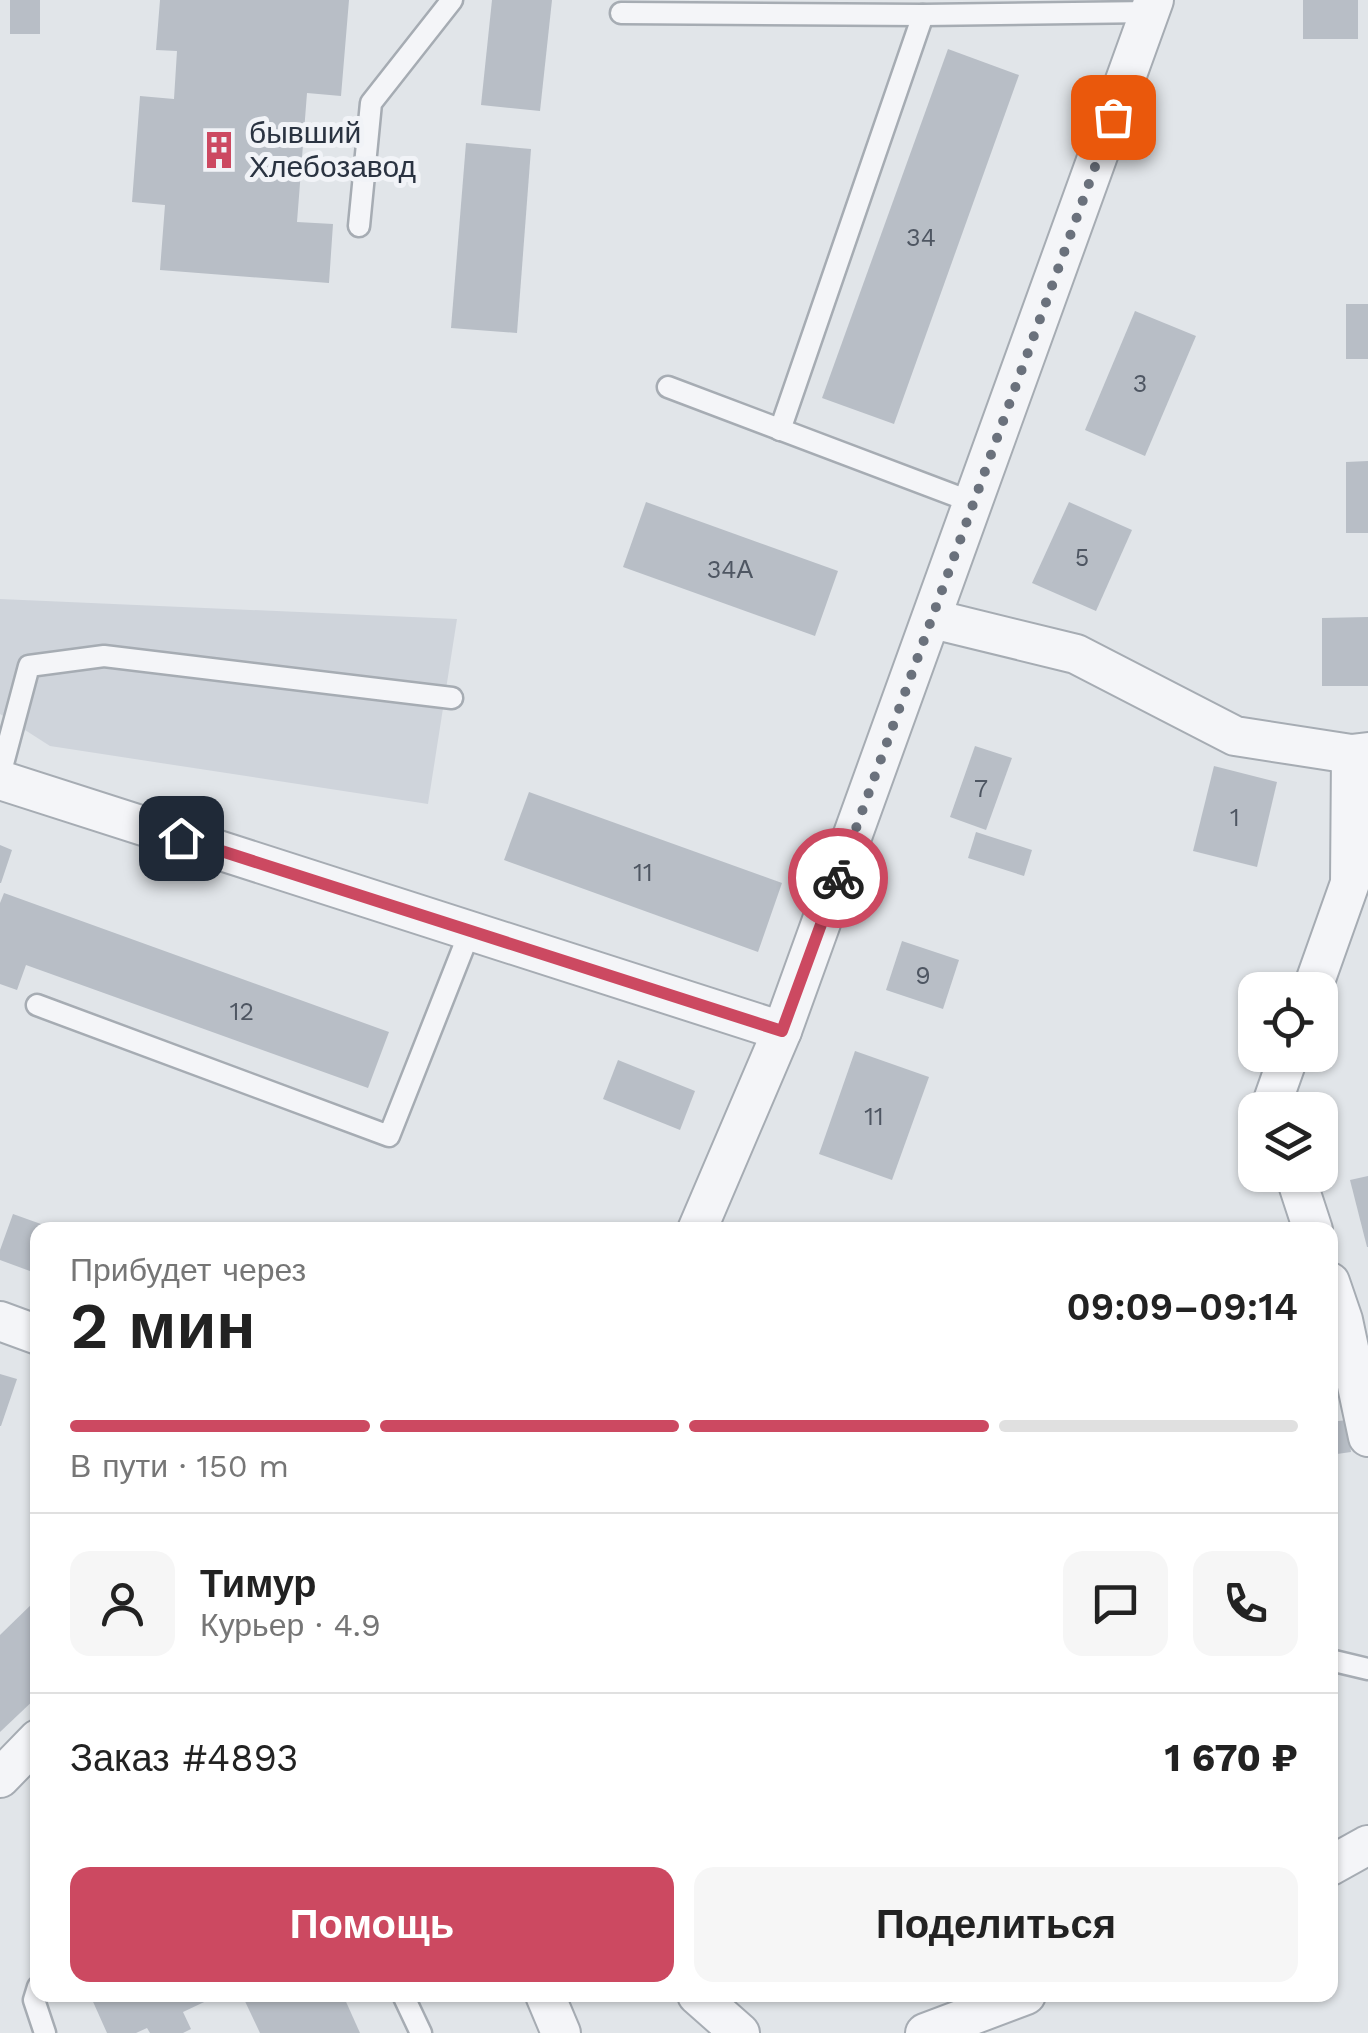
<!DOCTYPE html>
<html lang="ru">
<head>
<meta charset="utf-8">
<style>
	:root { --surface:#fff; --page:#f6f6f6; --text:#222; --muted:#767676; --line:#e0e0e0; --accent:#cc4961 }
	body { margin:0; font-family:"Work Sans",sans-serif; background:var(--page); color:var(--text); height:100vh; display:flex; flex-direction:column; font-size:38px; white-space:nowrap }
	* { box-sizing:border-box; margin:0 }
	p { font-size:32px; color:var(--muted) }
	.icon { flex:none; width:55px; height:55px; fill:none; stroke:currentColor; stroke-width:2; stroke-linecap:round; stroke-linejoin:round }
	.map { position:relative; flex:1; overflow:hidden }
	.side { position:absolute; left:30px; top:1222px; width:1308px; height:780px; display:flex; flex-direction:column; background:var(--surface); border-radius:20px; box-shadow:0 2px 8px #0004 }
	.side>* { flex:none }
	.fabs { position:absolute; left:1238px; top:972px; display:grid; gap:20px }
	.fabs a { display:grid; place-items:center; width:100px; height:100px; border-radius:20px; background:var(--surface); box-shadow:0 2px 8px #0004; font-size:50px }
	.pin { position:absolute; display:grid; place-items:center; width:85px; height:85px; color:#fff; margin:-42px; border-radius:20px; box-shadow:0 5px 15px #0006 }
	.courier { position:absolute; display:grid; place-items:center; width:100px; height:100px; margin:-50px; border:8px solid #cc4961; border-radius:50%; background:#fff; color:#222; box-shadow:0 2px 12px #0007 }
	.overview em { font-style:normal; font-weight:600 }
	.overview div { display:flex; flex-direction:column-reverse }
	.overview { display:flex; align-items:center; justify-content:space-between; height:170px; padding:0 40px }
	h1 { font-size:65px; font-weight:600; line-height:75px }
	.bar { display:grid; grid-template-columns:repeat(4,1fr); gap:15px 10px; align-content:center; height:120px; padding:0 40px }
	.bar i { height:12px; border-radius:8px; background:var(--line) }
	.bar .selected { background:var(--accent) }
	.bar p { grid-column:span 4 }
	.line { display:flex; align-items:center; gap:25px; padding:0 40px; border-top:2px solid var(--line) }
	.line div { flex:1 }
	.round { display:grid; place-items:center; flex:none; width:105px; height:105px; border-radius:20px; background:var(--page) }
	.cta { display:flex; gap:20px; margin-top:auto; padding:20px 40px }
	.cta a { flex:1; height:115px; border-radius:20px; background:var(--accent); color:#fff; font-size:40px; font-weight:600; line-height:115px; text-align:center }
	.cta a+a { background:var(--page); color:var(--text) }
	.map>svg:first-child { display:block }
	.built { fill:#cfd4db }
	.building { fill:#b8bec6 }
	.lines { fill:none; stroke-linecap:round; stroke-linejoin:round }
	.service-casing { stroke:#a6acb3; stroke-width:25 }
	.minor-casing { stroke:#a6acb3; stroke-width:42 }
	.service { stroke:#f4f5f8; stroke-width:20 }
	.minor { stroke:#f4f5f8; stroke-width:38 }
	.done { stroke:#6a717c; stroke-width:10; stroke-dasharray:0 18 }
	.route { stroke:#cc4961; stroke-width:12 }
	.labels { text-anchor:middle; stroke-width:10; stroke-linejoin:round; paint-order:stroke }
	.number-label { font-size:25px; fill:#4e5662 }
	.poi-label { font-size:30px; fill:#2a3341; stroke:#f1f3f7; text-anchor:start }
</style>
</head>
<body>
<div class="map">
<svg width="1368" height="2033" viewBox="0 0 1368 2033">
	<rect width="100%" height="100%" fill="#e1e5e9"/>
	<polygon class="built" points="0,599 457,619 428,804 50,746 0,714"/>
	<g class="building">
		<rect x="10" y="0" width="30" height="34"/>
		<polygon points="160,0 349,0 341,96 307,93 297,222 333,224 329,283 160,270 165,205 132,202 140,96 174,99 177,51 156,50"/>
		<polygon points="492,0 552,0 540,111 481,105"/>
		<rect x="1303" y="0" width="55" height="39"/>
		<polygon points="948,49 1019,75 894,424 822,398"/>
		<polygon points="466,143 531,149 517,333 451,328"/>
		<rect x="1346" y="304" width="22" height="55"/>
		<polygon points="1135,311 1196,336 1145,456 1085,430"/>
		<polygon points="1368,461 1368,533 1346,533 1346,462"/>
		<polygon points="646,502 838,571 815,636 623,567"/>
		<polygon points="1069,502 1132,530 1096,611 1032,583"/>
		<polygon points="1368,617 1368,686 1322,686 1322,618"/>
		<polygon points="975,746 1012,758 986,830 950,817"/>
		<polygon points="1214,766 1277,782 1257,867 1193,851"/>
		<polygon points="529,792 782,883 758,952 504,860"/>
		<polygon points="976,832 1032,850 1024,876 968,858"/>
		<polygon points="0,845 12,850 1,883 0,883"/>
		<polygon points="4,893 389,1032 368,1088 26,965 17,990 0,984 0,903"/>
		<polygon points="902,941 959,960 943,1009 886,990"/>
		<polygon points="855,1051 929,1077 892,1180 819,1154"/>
		<polygon points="618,1060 695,1091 680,1130 603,1099"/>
		<polygon points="1368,1176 1368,1247 1367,1247 1350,1180"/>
		<polygon points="13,1214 55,1229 38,1230 38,1274 0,1260 0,1250"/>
		<polygon points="1330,1357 1337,1386 1330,1387"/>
		<polygon points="0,1374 17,1379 1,1426 0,1426"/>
		<polygon points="1347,1420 1351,1452 1330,1455 1330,1422"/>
		<polygon points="38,1598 38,1696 0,1732 0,1635"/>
		<polygon points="90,1995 219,1995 183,2012 191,2029 183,2033 150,2033 147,2028 136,2033 107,2033"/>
		<polygon points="242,1995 343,1995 360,2033 260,2033"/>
	</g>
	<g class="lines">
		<g class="service-casing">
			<g id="service">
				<polyline points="621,13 923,15 1151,12"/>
				<polyline points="359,226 371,103 452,0"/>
				<polyline points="668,387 972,502"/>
				<polyline points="780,430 923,15"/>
				<polyline points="0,775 29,666 104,656 452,698"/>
				<polyline points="37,1005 389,1136 470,931"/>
				<polyline points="1330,1660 1368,1669"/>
				<polyline points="38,1987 34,2000 45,2033"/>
				<polyline points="403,1995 421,2033"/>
			</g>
		</g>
		<g class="minor-casing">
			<g id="minor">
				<polyline points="933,619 1076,654 1235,736 1351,754 1368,752"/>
				<polyline points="0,780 782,1031"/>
				<polyline points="1312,990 1350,883 1351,754"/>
				<polyline points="1273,1110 1271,1106 1289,1055"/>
				<polyline points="1295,1175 1313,1230"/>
				<polyline points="697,1230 782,1031 1154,0"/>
				<polyline points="1330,1282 1343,1320 1368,1437"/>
				<polyline points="0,1321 38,1335"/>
				<polyline points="0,1778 38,1739"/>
				<polyline points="1330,1866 1368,1845"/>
				<polyline points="545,1995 561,2033"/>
				<polyline points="697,1995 740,2033"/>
				<polyline points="925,2033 1026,1995"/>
			</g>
		</g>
		<use href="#service" class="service"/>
		<use href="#minor" class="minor"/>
	</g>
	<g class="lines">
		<polyline class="done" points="838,878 1113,117"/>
		<polyline class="route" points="181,838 782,1031 838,878"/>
	</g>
	<defs>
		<g id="building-bare" transform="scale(3)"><path d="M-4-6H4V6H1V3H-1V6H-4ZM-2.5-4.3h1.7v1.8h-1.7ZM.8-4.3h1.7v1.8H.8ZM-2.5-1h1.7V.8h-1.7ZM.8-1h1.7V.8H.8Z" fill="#cc4961" stroke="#f1f3f7" stroke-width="2.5" paint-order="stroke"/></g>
	</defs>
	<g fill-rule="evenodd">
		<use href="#building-bare" x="219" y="150"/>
	</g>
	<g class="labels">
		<g class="number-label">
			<text x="921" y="246">34</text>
			<text x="1140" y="392">3</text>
			<text x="1082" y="566">5</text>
			<text x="730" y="578">34А</text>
			<text x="981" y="797">7</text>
			<text x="1235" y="826">1</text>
			<text x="643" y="881">11</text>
			<text x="923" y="984">9</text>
			<text x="242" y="1020">12</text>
			<text x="874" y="1125">11</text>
		</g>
		<g class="poi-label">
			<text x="249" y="143">бывший<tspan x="249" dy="34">Хлебозавод</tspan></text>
		</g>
	</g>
</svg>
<div class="fabs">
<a><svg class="icon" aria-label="locate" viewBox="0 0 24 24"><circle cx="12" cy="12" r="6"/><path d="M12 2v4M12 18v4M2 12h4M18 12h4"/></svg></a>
<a><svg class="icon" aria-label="layers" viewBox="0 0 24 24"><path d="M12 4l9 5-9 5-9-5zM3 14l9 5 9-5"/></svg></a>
</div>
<div class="pin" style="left:1113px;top:117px;background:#ea580c"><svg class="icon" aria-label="bag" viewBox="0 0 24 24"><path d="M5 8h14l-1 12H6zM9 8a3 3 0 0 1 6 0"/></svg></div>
<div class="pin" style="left:181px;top:838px;background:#1f2937"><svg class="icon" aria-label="home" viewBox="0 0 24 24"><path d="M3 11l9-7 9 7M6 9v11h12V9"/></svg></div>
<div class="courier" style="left:838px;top:878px"><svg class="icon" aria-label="bike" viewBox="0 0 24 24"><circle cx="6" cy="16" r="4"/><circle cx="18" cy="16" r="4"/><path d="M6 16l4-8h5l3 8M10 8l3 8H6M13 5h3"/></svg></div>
<section class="side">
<div class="overview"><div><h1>2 мин</h1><p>Прибудет через</p></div><em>09:09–09:14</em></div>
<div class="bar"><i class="selected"></i><i class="selected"></i><i class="selected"></i><i></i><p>В пути · 150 m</p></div>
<div class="line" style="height:180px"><a class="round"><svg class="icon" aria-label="person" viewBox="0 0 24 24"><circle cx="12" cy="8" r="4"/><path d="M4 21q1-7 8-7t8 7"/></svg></a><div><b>Тимур</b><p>Курьер · 4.9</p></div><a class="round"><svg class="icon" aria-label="chat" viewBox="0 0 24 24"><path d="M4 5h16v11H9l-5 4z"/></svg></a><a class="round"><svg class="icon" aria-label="phone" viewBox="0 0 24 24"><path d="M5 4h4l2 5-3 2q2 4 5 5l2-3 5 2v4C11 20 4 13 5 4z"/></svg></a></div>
<div class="line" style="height:130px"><div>Заказ #4893</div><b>1 670 ₽</b></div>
<div class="cta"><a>Помощь</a><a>Поделиться</a></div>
</section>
</div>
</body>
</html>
